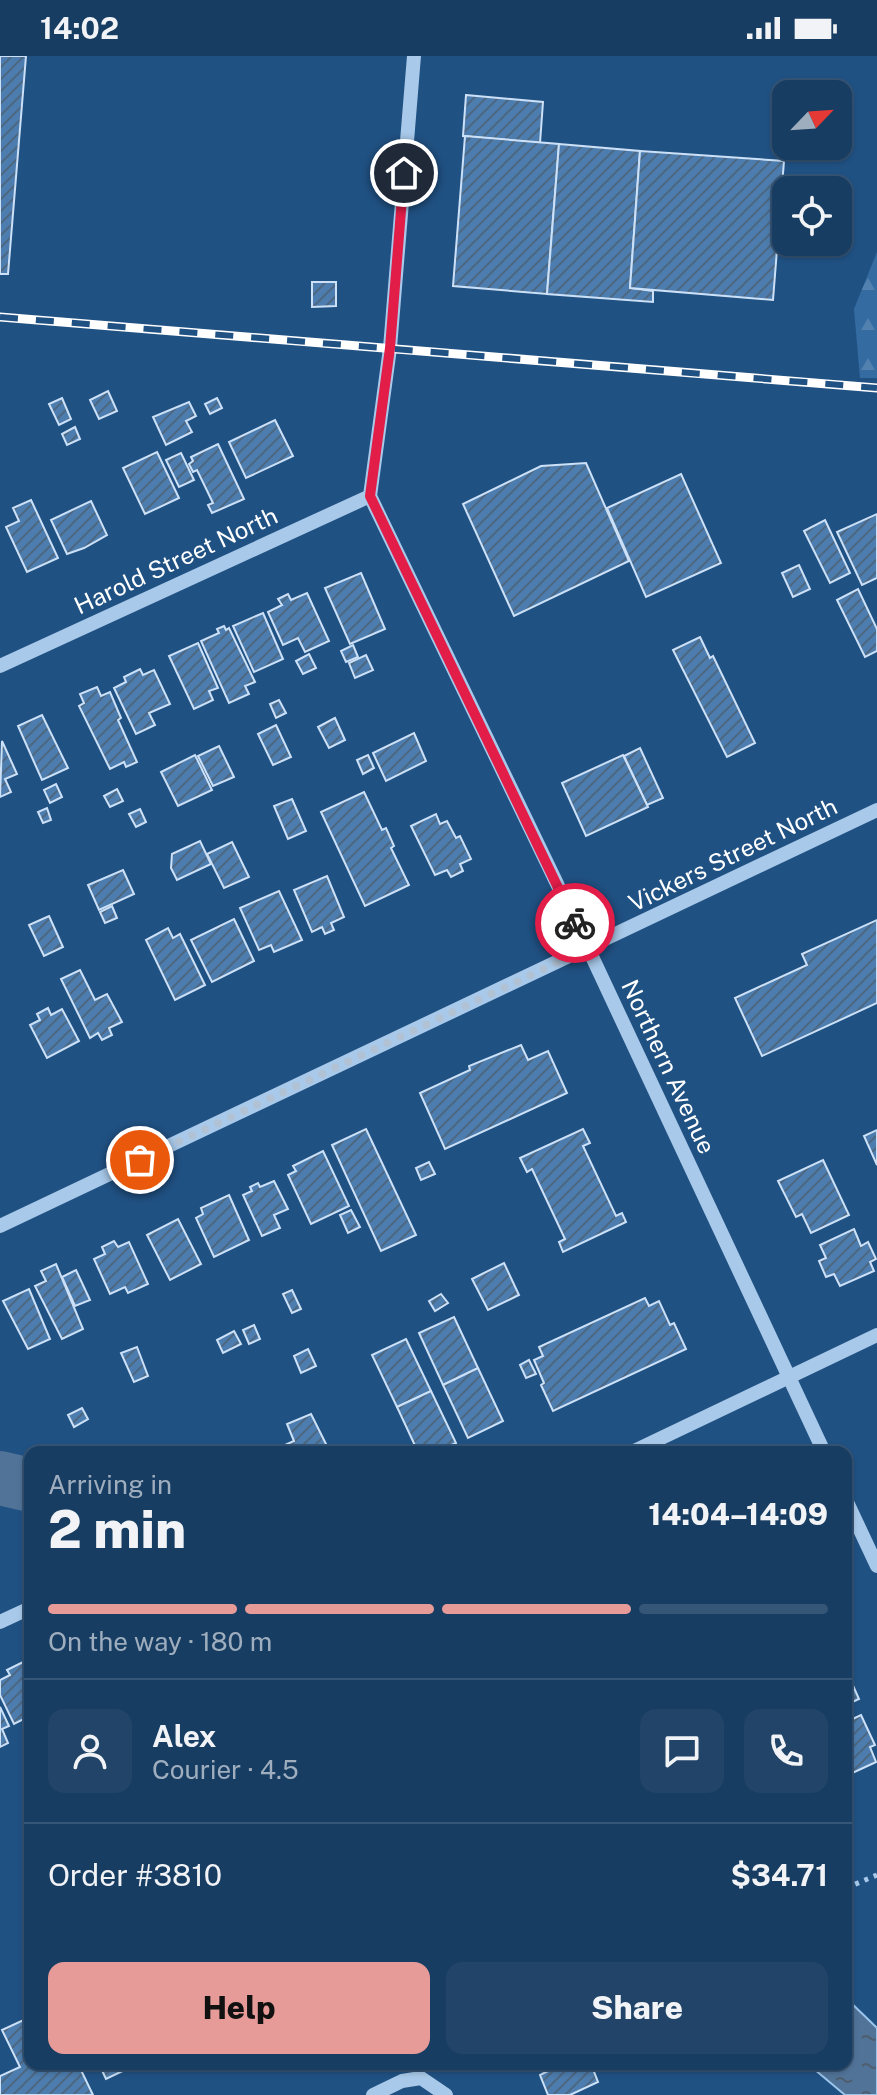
<!DOCTYPE html>
<html lang="en">
<head>
<meta charset="utf-8">
<style>
	:root { --surface:#183d62; --page:#214468; --text:#f1f3f6; --muted:#9faebe; --line:#365677; --accent:#e69b98 }
	body { margin:0; font-family:"Public Sans",sans-serif; background:var(--page); color:var(--text); height:100vh; display:flex; flex-direction:column; font-size:30px; white-space:nowrap }
	* { box-sizing:border-box; margin:0 }
	p { font-size:26px; color:var(--muted) }
	.icon { flex:none; width:44px; height:44px; fill:none; stroke:currentColor; stroke-width:2; stroke-linecap:round; stroke-linejoin:round }
	.map { position:relative; flex:1; overflow:hidden }
	.side { position:absolute; left:24px; top:1390px; width:828px; height:624px; display:flex; flex-direction:column; background:var(--surface); border-radius:16px; box-shadow:0 2px 6px #0004,0 0 0 2px var(--line) }
	.side>* { flex:none }
	.needle { width:52px; rotate:65deg }
	.controls { position:absolute; left:772px; top:24px; display:grid; gap:16px }
	.controls a { display:grid; place-items:center; width:80px; height:80px; border-radius:16px; background:var(--surface); box-shadow:0 2px 6px #0004,0 0 0 2px var(--line); font-size:40px }
	.pin { position:absolute; display:grid; place-items:center; width:68px; height:68px; color:#fff; margin:-34px; border:4px solid #fff; border-radius:50%; box-shadow:0 2px 8px #0007 }
	.courier { position:absolute; display:grid; place-items:center; width:80px; height:80px; margin:-40px; border:6px solid #e11d48; border-radius:50%; background:#fff; color:#222; box-shadow:0 2px 10px #0007 }
	.summary em { font-style:normal; font-weight:800 }
	.summary div { display:flex; flex-direction:column-reverse }
	.summary { display:flex; align-items:center; justify-content:space-between; height:136px; padding:0 24px }
	h1 { font-size:52px; font-weight:800; line-height:60px }
	.bar { display:grid; grid-template-columns:repeat(4,1fr); gap:12px 8px; align-content:center; height:96px; padding:0 24px }
	.bar i { height:10px; border-radius:6px; background:var(--line) }
	.bar .active { background:var(--accent) }
	.bar p { grid-column:span 4 }
	.line { display:flex; align-items:center; gap:20px; padding:0 24px; border-top:2px solid var(--line) }
	.line div { flex:1 }
	.round { display:grid; place-items:center; flex:none; width:84px; height:84px; border-radius:16px; background:var(--page) }
	.cta { display:flex; gap:16px; margin-top:auto; padding:16px 24px }
	.cta a { flex:1; height:92px; border-radius:16px; background:var(--accent); color:#111; font-size:32px; font-weight:800; line-height:92px; text-align:center }
	.cta a+a { background:var(--page); color:var(--text) }
	.status { display:flex; justify-content:space-between; align-items:center; height:56px; padding:0 40px; background:var(--surface); direction:ltr }
	.status svg { height:22px; fill:currentColor }
	.map>svg:first-child { display:block }
	.forest { fill:url(#forest-firs) }
	.water { fill:url(#water-ripples); stroke:#9bc4ea; stroke-width:2 }
	.lines { fill:none; stroke-linecap:round; stroke-linejoin:round }
	.river { stroke:#517398; stroke-width:54 }
	.building { fill:url(#building-hatch); stroke:#cce1f7; stroke-width:2 }
	.path { stroke:#a8c9e9; stroke-width:5; stroke-dasharray:4 6; stroke-linecap:butt }
	.minor { stroke:#a8c9e9; stroke-width:14 }
	.rail-casing { stroke:#fff; stroke-width:9 }
	.rail { stroke:#205183; stroke-width:6; stroke-dasharray:18; stroke-linecap:butt }
	.done { stroke:#b1c2d4; stroke-width:8; stroke-dasharray:0 14.4 }
	.route { stroke:#e11d48; stroke-width:10 }
	.labels { text-anchor:middle; stroke-width:8; stroke-linejoin:round; paint-order:stroke }
	.street-label { font-size:24px; fill:#fff; stroke:#205183 }
</style>
</head>
<body>
<div class="status"><b>14:02</b><svg viewBox="0 0 49 12"><path d="M0 12V9h3v3zM5 12V6h3v6zM10 12V3h3v9zM15 12V0h3v12zM26 1h20v11H26zM47 4h2v5h-2z"/></svg></div>
<div class="map">
<svg width="877" height="2039" viewBox="0 0 877 2039">
	<defs>
		<pattern id="forest-firs" width="22" height="20" patternUnits="userSpaceOnUse" patternTransform="scale(2)"><rect width="22" height="20" fill="#346ba1"/><path d="M5 1l3.5 6h-7zM16 11l3.5 6h-7z" fill="#5281af"/></pattern>
		<pattern id="water-ripples" width="26" height="14" patternUnits="userSpaceOnUse" patternTransform="scale(2)"><rect width="26" height="14" fill="#517398"/><path d="M2 4q2-2 4 0t4 0M15 11q2-2 4 0t4 0" fill="none" stroke="#4e5e6e"/></pattern>
		<pattern id="building-hatch" width="6" height="6" patternUnits="userSpaceOnUse" patternTransform="scale(2)"><rect width="6" height="6" fill="#4d7dae"/><path d="M-1 1l2-2M0 6l6-6M5 7l2-2" fill="none" stroke="#4d6782"/></pattern>
	</defs>
	<rect width="100%" height="100%" fill="#205183"/>
	<polygon class="forest" points="877,189 877,322 860,322 854,253 877,196"/>
	<polygon class="water" points="846,1942 877,1972 877,2039 845,2039 808,2008 846,2008"/>
	<g class="lines">
		<polyline class="river" points="0,1422 30,1429"/>
	</g>
	<g class="building">
		<polygon points="0,0 26,0 8,218 0,218"/>
		<polygon points="466,39 543,46 540,87 463,80"/>
		<polygon points="465,80 559,88 547,238 453,230"/>
		<polygon points="559,88 640,95 630,232 653,235 653,246 547,238"/>
		<polygon points="640,95 784,105 773,244 630,232"/>
		<polygon points="312,226 336,226 336,250 312,251"/>
		<polygon points="108,335 117,355 99,363 90,344"/>
		<polygon points="62,342 71,363 59,369 49,348"/>
		<polygon points="217,342 222,352 210,358 205,348"/>
		<polygon points="189,346 196,360 186,365 192,376 166,389 153,361"/>
		<polygon points="275,364 293,400 246,422 229,386"/>
		<polygon points="75,371 80,383 67,389 62,378"/>
		<polygon points="218,388 244,443 212,457 208,449 213,447 197,414 193,416 189,408 193,405 191,401"/>
		<polygon points="157,396 179,442 145,458 123,412"/>
		<polygon points="181,397 194,424 179,431 166,404"/>
		<polygon points="586,407 629,505 514,560 463,448 541,410"/>
		<polygon points="681,418 721,507 646,541 607,452"/>
		<polygon points="31,444 58,502 27,516 6,471 19,465 13,452"/>
		<polygon points="91,445 107,479 84,492 67,498 51,464"/>
		<polygon points="877,458 877,522 862,529 837,476"/>
		<polygon points="825,464 850,517 830,527 804,475"/>
		<polygon points="799,509 810,533 793,541 782,517"/>
		<polygon points="361,517 385,573 350,588 325,532"/>
		<polygon points="858,533 877,573 877,595 865,601 837,544"/>
		<polygon points="307,537 329,585 305,596 298,582 283,589 268,556 282,549 278,543 288,538 291,544"/>
		<polygon points="263,557 283,603 254,616 233,570"/>
		<polygon points="224,570 226,574 229,572 255,626 245,630 249,638 229,647 201,585 219,577 217,573"/>
		<polygon points="700,581 710,602 713,600 755,687 727,701 673,594"/>
		<polygon points="198,587 218,632 209,635 213,644 194,653 169,600"/>
		<polygon points="353,589 358,601 346,606 341,595"/>
		<polygon points="309,598 316,612 303,618 296,605"/>
		<polygon points="366,599 373,614 355,622 349,607"/>
		<polygon points="140,613 143,619 154,614 170,648 149,657 155,669 136,678 114,632 126,626 124,621"/>
		<polygon points="97,631 101,640 110,636 121,662 118,664 137,706 126,711 124,706 110,713 79,650 84,647 80,638"/>
		<polygon points="279,644 286,657 276,662 270,648"/>
		<polygon points="42,659 68,712 42,724 18,670"/>
		<polygon points="335,662 345,684 329,692 318,671"/>
		<polygon points="276,669 291,701 273,709 258,678"/>
		<polygon points="414,677 426,705 386,725 373,697"/>
		<polygon points="2,685 17,718 5,723 11,736 0,741"/>
		<polygon points="219,690 234,721 213,730 198,700"/>
		<polygon points="640,692 663,742 647,749 624,700"/>
		<polygon points="195,699 212,734 178,750 161,716"/>
		<polygon points="368,699 374,712 363,718 357,704"/>
		<polygon points="623,699 648,751 586,780 562,727"/>
		<polygon points="56,728 62,741 50,747 44,734"/>
		<polygon points="117,733 123,745 110,751 104,740"/>
		<polygon points="364,736 382,774 386,772 394,790 391,792 409,829 365,850 321,756"/>
		<polygon points="292,743 306,775 288,783 274,750"/>
		<polygon points="47,752 51,764 43,767 38,756"/>
		<polygon points="140,753 146,766 136,771 129,758"/>
		<polygon points="436,758 440,768 447,765 456,782 460,780 471,803 460,808 463,815 451,821 447,814 435,819 411,770"/>
		<polygon points="200,785 211,808 177,824 171,812 172,798"/>
		<polygon points="232,786 249,821 224,832 207,798"/>
		<polygon points="123,814 134,838 99,854 88,829"/>
		<polygon points="327,820 344,861 331,867 334,874 325,878 322,871 312,876 294,834"/>
		<polygon points="279,835 302,884 274,896 271,889 259,894 240,852"/>
		<polygon points="112,850 117,862 105,867 100,856"/>
		<polygon points="49,860 63,891 44,900 29,869"/>
		<polygon points="234,863 254,905 212,926 191,884"/>
		<polygon points="877,864 877,947 762,1000 735,942 807,909 802,898"/>
		<polygon points="168,872 173,882 180,878 205,929 175,944 146,884"/>
		<polygon points="80,914 95,944 107,938 122,966 109,972 112,979 102,984 98,977 90,982 61,923"/>
		<polygon points="48,952 51,959 62,953 79,985 47,1002 30,969 40,964 37,958"/>
		<polygon points="521,989 528,1004 548,995 567,1037 445,1093 420,1037 470,1014 469,1010"/>
		<polygon points="366,1073 416,1179 381,1195 332,1089"/>
		<polygon points="583,1073 590,1087 583,1090 616,1160 622,1157 626,1166 563,1196 559,1186 565,1183 532,1113 527,1116 520,1102"/>
		<polygon points="877,1074 877,1109 864,1080"/>
		<polygon points="323,1095 349,1150 311,1168 288,1119 296,1115 293,1110"/>
		<polygon points="823,1104 849,1159 811,1177 802,1158 796,1161 778,1125"/>
		<polygon points="429,1106 435,1118 421,1124 416,1112"/>
		<polygon points="274,1125 288,1153 274,1159 280,1172 262,1180 243,1139 252,1135 250,1131 258,1127 260,1131"/>
		<polygon points="229,1139 249,1184 214,1201 196,1162 203,1158 201,1152"/>
		<polygon points="351,1154 360,1171 348,1177 340,1159"/>
		<polygon points="178,1163 201,1208 170,1224 147,1179"/>
		<polygon points="854,1173 861,1190 868,1186 876,1203 870,1206 874,1215 840,1230 834,1218 826,1221 819,1205 826,1202 820,1189"/>
		<polygon points="114,1185 118,1191 129,1186 148,1228 128,1237 125,1231 110,1238 94,1203 105,1198 102,1191"/>
		<polygon points="504,1207 519,1239 488,1254 472,1223"/>
		<polygon points="56,1208 83,1273 62,1283 35,1230 46,1225 41,1215"/>
		<polygon points="76,1214 90,1244 75,1250 62,1221"/>
		<polygon points="29,1233 50,1283 28,1293 3,1245"/>
		<polygon points="292,1234 301,1253 292,1257 283,1238"/>
		<polygon points="441,1238 448,1247 435,1255 429,1245"/>
		<polygon points="645,1242 649,1250 659,1245 670,1269 674,1267 686,1293 553,1355 541,1329 544,1327 534,1304 543,1300 539,1291"/>
		<polygon points="454,1261 478,1312 443,1329 419,1277"/>
		<polygon points="254,1269 260,1283 249,1288 243,1274"/>
		<polygon points="234,1275 241,1288 223,1297 217,1284"/>
		<polygon points="406,1283 431,1335 397,1351 372,1299"/>
		<polygon points="137,1291 148,1320 134,1326 121,1297"/>
		<polygon points="308,1293 316,1310 301,1317 294,1300"/>
		<polygon points="529,1304 536,1318 526,1322 520,1309"/>
		<polygon points="478,1312 503,1365 468,1382 443,1329"/>
		<polygon points="431,1335 456,1387 437,1396 418,1396 397,1351"/>
		<polygon points="82,1352 88,1363 74,1371 68,1359"/>
		<polygon points="311,1358 330,1396 279,1396 278,1392 294,1385 287,1368"/>
		<polygon points="23,1606 30,1615 30,1660 14,1668 0,1639 0,1624 10,1619 7,1614"/>
		<polygon points="846,1614 859,1643 846,1649"/>
		<polygon points="0,1651 9,1670 2,1673 8,1687 0,1691"/>
		<polygon points="861,1659 875,1689 870,1691 876,1706 846,1720 846,1666"/>
		<polygon points="30,1961 30,2008 75,2008 77,2013 80,2012 93,2039 0,2039 0,2020 20,2011 2,1974"/>
		<polygon points="99,2008 129,2008 131,2011 106,2023"/>
		<polygon points="554,2008 591,2008 598,2026 570,2039 548,2039 540,2019 548,2015 546,2011"/>
	</g>
	<g class="lines">
		<polyline class="path" points="846,1832 877,1819"/>
		<g class="minor">
			<polyline points="414,0 390,292 370,440 588,892 824,1396"/>
			<polyline points="0,610 370,440"/>
			<polyline points="0,1170 877,754"/>
			<polyline points="632,1396 877,1279"/>
			<polyline points="846,1444 877,1510"/>
			<polyline points="0,1566 30,1552"/>
			<polyline points="373,2039 402,2025 421,2022 446,2039"/>
		</g>
		<g class="rail-casing">
			<polyline id="rail" points="0,261 877,332"/>
		</g>
		<use href="#rail" class="rail"/>
	</g>
	<g class="lines">
		<polyline class="done" points="140,1104 588,892 575,867"/>
		<polyline class="route" points="404,117 390,292 370,440 575,867"/>
	</g>
	<g class="labels">
		<g class="street-label">
			<text transform="translate(176 505) rotate(-25)" y="8">Harold Street North</text>
			<text transform="translate(733 799) rotate(-26)" y="8">Vickers Street North</text>
			<text transform="translate(668 1011) rotate(65)" y="8">Northern Avenue</text>
		</g>
	</g>
</svg>
<div class="controls">
<a><svg class="needle" viewBox="-14 -14 28 28"><path d="M0-13l5 13h-10z" fill="#e53935"/><path d="M0 13l5-13h-10z" fill="#9faebe"/></svg></a>
<a><svg class="icon" aria-label="locate" viewBox="0 0 24 24"><circle cx="12" cy="12" r="6"/><path d="M12 2v4M12 18v4M2 12h4M18 12h4"/></svg></a>
</div>
<div class="pin" style="left:140px;top:1104px;background:#ea580c"><svg class="icon" aria-label="bag" viewBox="0 0 24 24"><path d="M5 8h14l-1 12H6zM9 8a3 3 0 0 1 6 0"/></svg></div>
<div class="pin" style="left:404px;top:117px;background:#1f2937"><svg class="icon" aria-label="home" viewBox="0 0 24 24"><path d="M3 11l9-7 9 7M6 9v11h12V9"/></svg></div>
<div class="courier" style="left:575px;top:867px"><svg class="icon" aria-label="bike" viewBox="0 0 24 24"><circle cx="6" cy="16" r="4"/><circle cx="18" cy="16" r="4"/><path d="M6 16l4-8h5l3 8M10 8l3 8H6M13 5h3"/></svg></div>
<section class="side">
<div class="summary"><div><h1>2 min</h1><p>Arriving in</p></div><em>14:04–14:09</em></div>
<div class="bar"><i class="active"></i><i class="active"></i><i class="active"></i><i></i><p>On the way · 180 m</p></div>
<div class="line" style="height:144px"><a class="round"><svg class="icon" aria-label="person" viewBox="0 0 24 24"><circle cx="12" cy="8" r="4"/><path d="M4 21q1-7 8-7t8 7"/></svg></a><div><b>Alex</b><p>Courier · 4.5</p></div><a class="round"><svg class="icon" aria-label="chat" viewBox="0 0 24 24"><path d="M4 5h16v11H9l-5 4z"/></svg></a><a class="round"><svg class="icon" aria-label="phone" viewBox="0 0 24 24"><path d="M5 4h4l2 5-3 2q2 4 5 5l2-3 5 2v4C11 20 4 13 5 4z"/></svg></a></div>
<div class="line" style="height:104px"><div>Order #3810</div><b>$34.71</b></div>
<div class="cta"><a>Help</a><a>Share</a></div>
</section>
</div>
</body>
</html>
